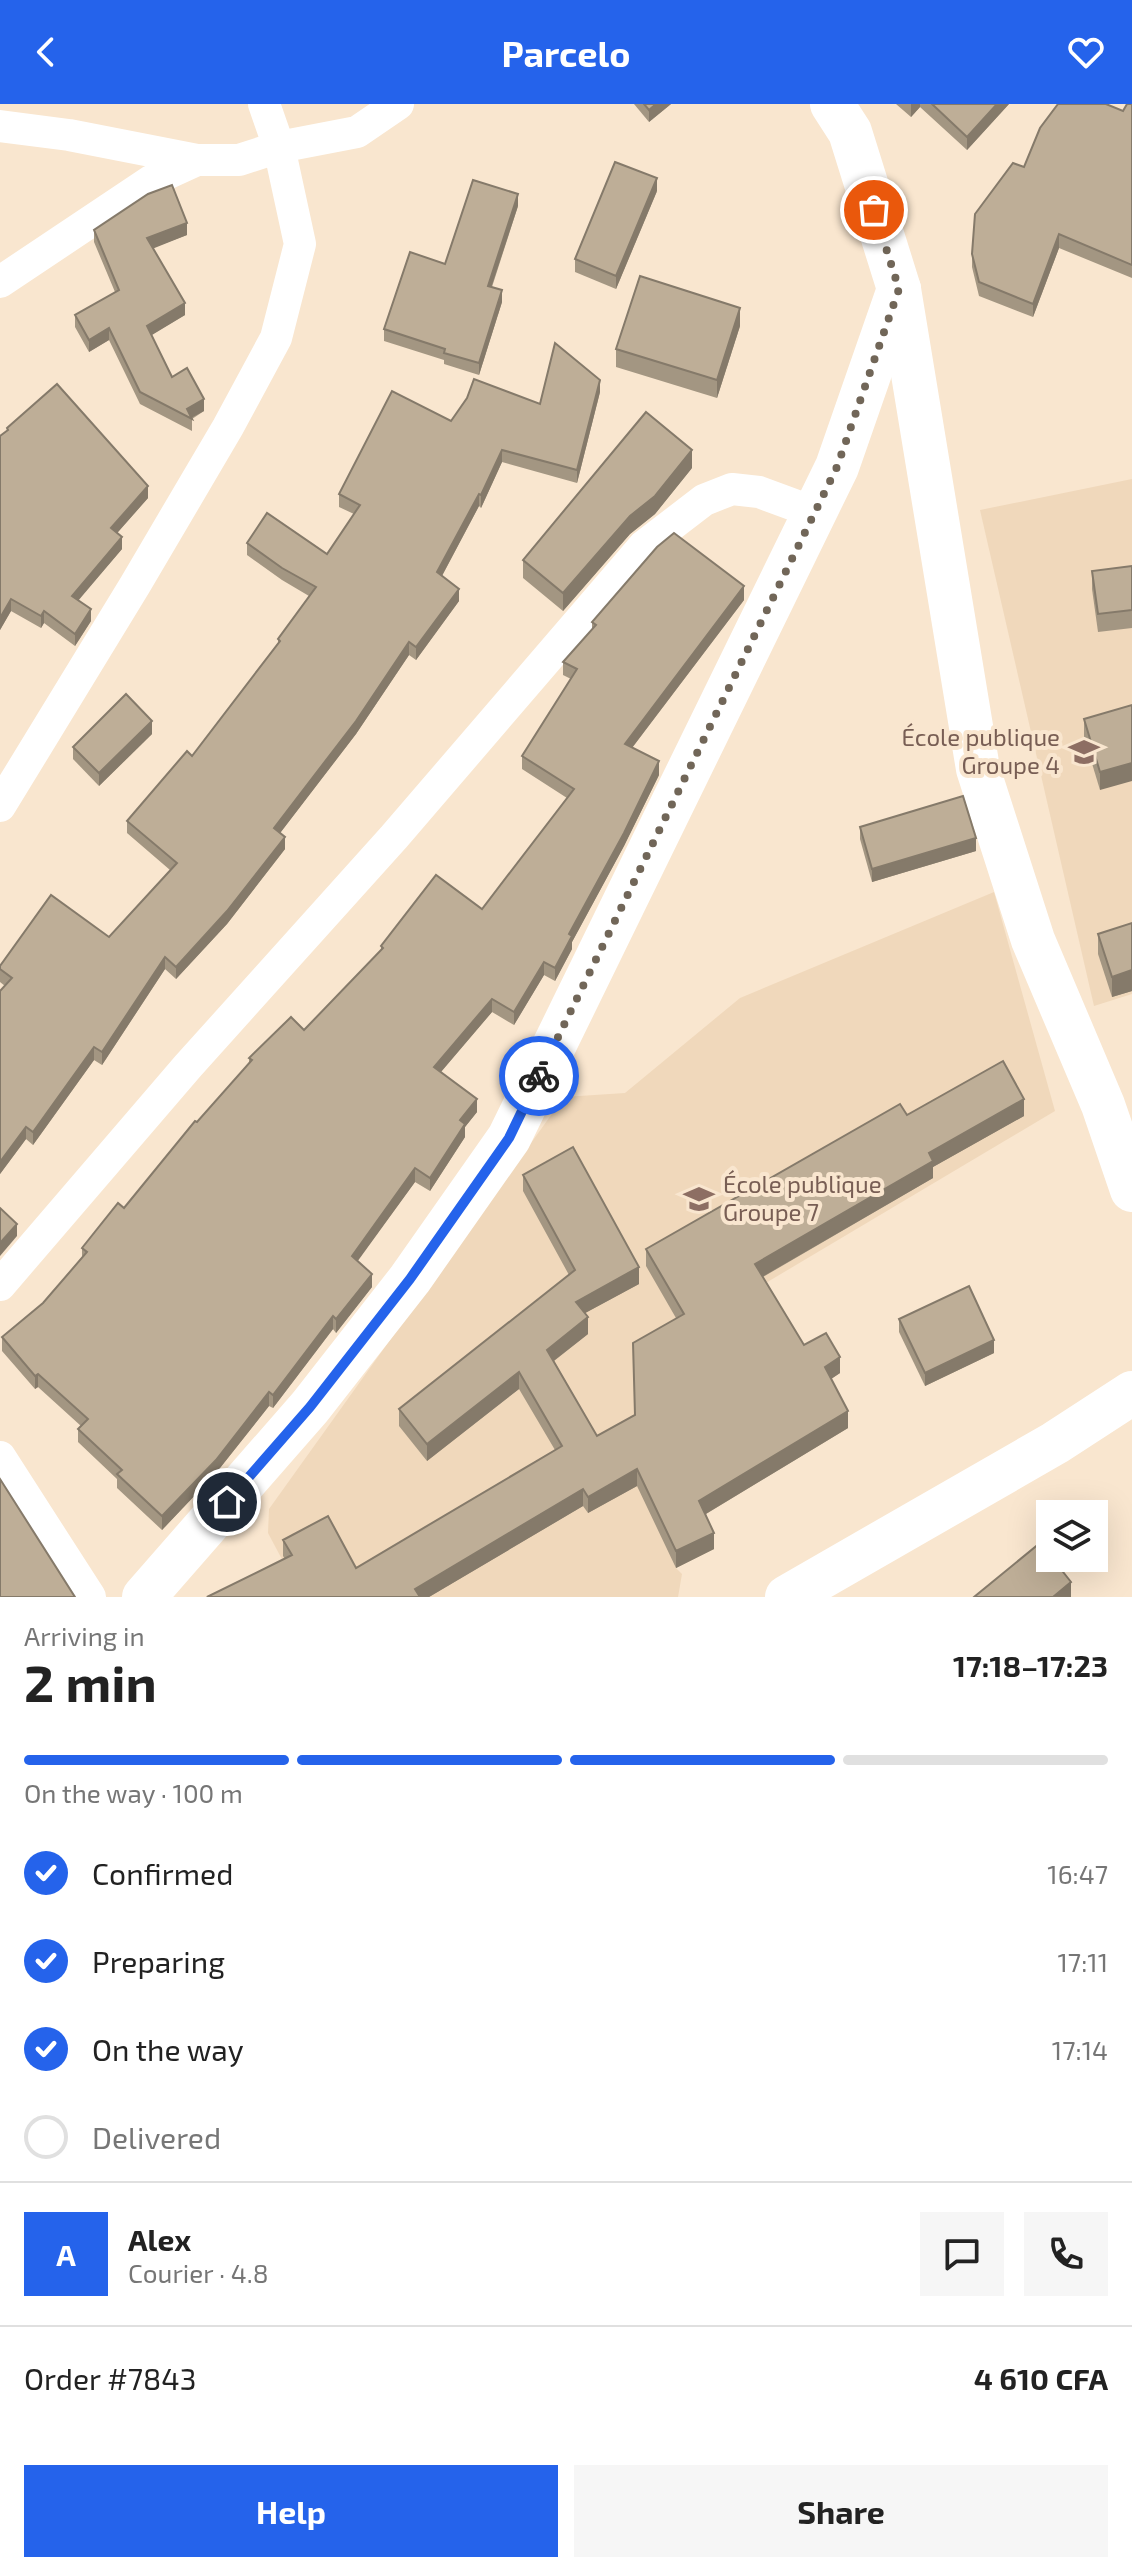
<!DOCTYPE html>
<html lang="en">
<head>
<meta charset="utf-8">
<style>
	:root { --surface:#fff; --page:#f6f6f6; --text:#222; --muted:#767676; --line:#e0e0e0; --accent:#2563eb }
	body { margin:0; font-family:"Exo 2",sans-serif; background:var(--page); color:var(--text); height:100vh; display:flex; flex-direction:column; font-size:30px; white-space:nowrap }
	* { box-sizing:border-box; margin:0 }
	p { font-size:26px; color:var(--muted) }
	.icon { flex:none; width:44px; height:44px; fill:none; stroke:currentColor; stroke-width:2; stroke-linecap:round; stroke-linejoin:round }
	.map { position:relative; height:1493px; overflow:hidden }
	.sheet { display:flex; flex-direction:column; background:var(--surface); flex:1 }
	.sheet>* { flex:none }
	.tools { position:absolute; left:1036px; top:1396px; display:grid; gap:16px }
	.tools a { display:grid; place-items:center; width:72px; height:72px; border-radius:0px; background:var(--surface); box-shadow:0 8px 32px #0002; font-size:40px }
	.pin { position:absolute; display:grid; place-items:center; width:68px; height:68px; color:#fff; margin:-34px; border:4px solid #fff; border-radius:50%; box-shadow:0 2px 8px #0007 }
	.courier { position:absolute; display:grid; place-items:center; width:80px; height:80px; margin:-40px; border:6px solid #2563eb; border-radius:50%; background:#fff; color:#222; box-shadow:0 2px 10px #0007 }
	.summary em { font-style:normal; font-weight:700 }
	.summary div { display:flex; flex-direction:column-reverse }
	.summary { display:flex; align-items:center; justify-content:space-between; height:136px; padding:0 24px }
	h1 { font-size:52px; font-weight:700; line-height:60px }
	.bar { display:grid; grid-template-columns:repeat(4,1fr); gap:12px 8px; align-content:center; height:96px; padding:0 24px }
	.bar i { height:10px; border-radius:6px; background:var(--line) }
	.bar .current { background:var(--accent) }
	.bar p { grid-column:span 4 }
	.line { display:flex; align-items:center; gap:20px; padding:0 24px; border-top:2px solid var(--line) }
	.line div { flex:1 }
	.round { display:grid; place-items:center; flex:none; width:84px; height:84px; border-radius:0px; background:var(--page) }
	ol { padding:0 24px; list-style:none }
	li { display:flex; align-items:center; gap:24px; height:88px }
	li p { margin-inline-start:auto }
	li .icon { padding:8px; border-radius:50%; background:var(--accent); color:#fff; stroke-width:4 }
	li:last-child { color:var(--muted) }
	li i { width:44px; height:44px; border:4px solid var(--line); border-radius:50% }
	.button { display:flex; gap:16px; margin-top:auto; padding:16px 24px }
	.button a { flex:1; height:92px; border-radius:0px; background:var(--accent); color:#fff; font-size:32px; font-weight:700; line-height:92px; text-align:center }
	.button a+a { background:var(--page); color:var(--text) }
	header { display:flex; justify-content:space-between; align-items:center; height:104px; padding:0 24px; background:var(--accent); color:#fff; font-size:36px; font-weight:700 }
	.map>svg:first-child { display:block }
	.built { fill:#f0d8bb }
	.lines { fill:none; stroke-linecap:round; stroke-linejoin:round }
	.street { stroke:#fff; stroke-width:32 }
	.secondary { stroke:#fff; stroke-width:44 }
	.wall { fill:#a39682 }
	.shaded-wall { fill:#857a6a }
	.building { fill:#beae97; stroke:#857a6a; stroke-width:2 }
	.done { stroke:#716658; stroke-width:8; stroke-dasharray:0 14.4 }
	.route { stroke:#2563eb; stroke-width:10 }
	.labels { text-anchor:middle; stroke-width:8; stroke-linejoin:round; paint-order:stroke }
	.education-label { font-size:24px; fill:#785e54; stroke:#f9e6cf; text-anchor:end }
</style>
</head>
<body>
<header><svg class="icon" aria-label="back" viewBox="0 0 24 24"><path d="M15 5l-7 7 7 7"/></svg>Parcelo<svg class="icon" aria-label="heart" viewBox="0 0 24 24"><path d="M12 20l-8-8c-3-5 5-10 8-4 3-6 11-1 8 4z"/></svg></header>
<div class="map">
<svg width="1132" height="1493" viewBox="0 0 1132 1493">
	<rect width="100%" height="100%" fill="#f9e6cf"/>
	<g class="built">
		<polygon points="1132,375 1132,890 1094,902 980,406"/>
		<polygon points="994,788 1055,1007 759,1183 676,1464 682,1470 678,1493 302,1493 268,1429 269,1405 564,993 625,989 740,894"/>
	</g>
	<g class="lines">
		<g class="street">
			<polyline points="0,22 69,31 197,56 239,56 279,43 357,28 398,0"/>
			<polyline points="0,178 151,77 197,56"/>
			<polyline points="0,702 135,481 228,323 276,234 300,140 279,43 264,0"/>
			<polyline points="0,1181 188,962 394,733 644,442 704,396 732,385 759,388 816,409"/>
			<polyline points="0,1353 90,1493"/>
		</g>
		<g class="secondary">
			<polyline points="832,0 850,28 899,185 978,665 1033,836 1103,1001 1132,1086"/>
			<polyline points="144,1493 310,1303 410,1175 509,1034 837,363 899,185"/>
			<polyline points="787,1493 1055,1339 1132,1289"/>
		</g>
	</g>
	<g class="wall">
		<polygon points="634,0 671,0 649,18"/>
		<polygon points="896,0 1009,0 967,46 920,3 911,13"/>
		<polygon points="1132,0 1132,174 1059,144 1033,213 979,192 972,163 972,150 1024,63 1123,7"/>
		<polygon points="657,87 616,185 575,168 575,155"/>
		<polygon points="518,102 492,183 502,198 479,271 444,260 444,256 384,237 384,225 445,160"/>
		<polygon points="94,126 187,131 152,144 185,211 151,231 172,273 204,307 192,315 192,327 140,300 109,236 89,248 75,223 75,211 115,188 94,138"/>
		<polygon points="740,222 717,294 616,263 616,245"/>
		<polygon points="600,288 577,379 502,358 481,404 479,402 442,472 459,497 416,556 409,551 356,630 280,729 285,745 227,820 176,875 165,865 102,961 94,956 33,1041 26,1035 0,1070 0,887 5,882 0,878 0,862 109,833 170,766 127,729 127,717 192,652 278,539 278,535 309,492 282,476 247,451 247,439 327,450 354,410 339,403 339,390 451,317"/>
		<polygon points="7,324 148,394 117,429 122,445 78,496 91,517 75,542 44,519 41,524 11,507 0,526 0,332 7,327"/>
		<polygon points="692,364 655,410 630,430 563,507 523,474 523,456"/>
		<polygon points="1132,462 1132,524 1098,528 1092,485 1092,467"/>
		<polygon points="744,496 632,644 659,671 624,742 572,838 572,845 555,877 544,871 514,921 492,908 441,968 477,1008 465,1023 465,1033 430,1087 415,1078 357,1157 372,1183 336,1229 333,1225 273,1304 269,1302 216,1369 162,1426 117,1384 117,1375 78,1338 78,1325 81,1322 38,1283 35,1285 2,1247 2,1233 43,1199 82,1153 82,1144 124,1104 249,959 249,954 304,926 381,847 381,842 482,805 567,694 522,665 522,652 571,575 563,571 563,558 592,525 592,518"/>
		<polygon points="1132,601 1100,686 1084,633 1084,615"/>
		<polygon points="152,630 99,682 73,655 73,643"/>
		<polygon points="860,723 976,747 872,778 860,735"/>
		<polygon points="1132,819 1132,887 1112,893 1098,850 1098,830"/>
		<polygon points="907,1011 1024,1012 933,1063 933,1074 763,1173 804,1241 840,1269 831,1275 848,1324 706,1410 714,1445 676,1464 637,1382 588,1409 583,1402 429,1493 206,1493 285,1455 283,1452 283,1436 356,1464 555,1346 519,1285 427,1357 399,1322 399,1305 569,1171 523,1087 523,1071 639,1180 585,1209 588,1230 554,1257 597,1332 634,1311 676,1214 646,1162 646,1145"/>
		<polygon points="899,1215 994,1249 925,1282 899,1228"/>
	</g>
	<g class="shaded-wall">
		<polygon points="656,0 671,0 649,18 649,6"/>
		<polygon points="911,0 920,0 920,3 911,13"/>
		<polygon points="997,0 1009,0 967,46 967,33"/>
		<polygon points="657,74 657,87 616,185 616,172"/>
		<polygon points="518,90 518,102 488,193 488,182"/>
		<polygon points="187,119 187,131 147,147 147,134"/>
		<polygon points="1059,130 1059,144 1033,213 1033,200"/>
		<polygon points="502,186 502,198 479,271 479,259"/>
		<polygon points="185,199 185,211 147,234 147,222"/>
		<polygon points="740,204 740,222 717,294 717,276"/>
		<polygon points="109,224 109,236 89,248 89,236"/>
		<polygon points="600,276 600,288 577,379 577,366"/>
		<polygon points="204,295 204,307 191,314 187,305"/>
		<polygon points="502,346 502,358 481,404 481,391"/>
		<polygon points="692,346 692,364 655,410 630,430 563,507 563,489 630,412"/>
		<polygon points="148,382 148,394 111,436 111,424"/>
		<polygon points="479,390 479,402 437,481 437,468"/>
		<polygon points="122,433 122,445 72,504 72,492"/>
		<polygon points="744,482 744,496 625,653 625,640"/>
		<polygon points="459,485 459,497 416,556 416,543"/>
		<polygon points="11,495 11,507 0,526 0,514"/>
		<polygon points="91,505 91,517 75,542 75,530"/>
		<polygon points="44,507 44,519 41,524 41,512"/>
		<polygon points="409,538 409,551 356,630 274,737 274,724"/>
		<polygon points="152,617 152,630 99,682 99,669"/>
		<polygon points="659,657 659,671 624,742 572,838 572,845 555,877 555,864 569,830"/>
		<polygon points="1132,659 1132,677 1100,686 1100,668"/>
		<polygon points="285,733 285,745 227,820 176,875 176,863"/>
		<polygon points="976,734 976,747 872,778 872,765"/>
		<polygon points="165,853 165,865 102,961 102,948"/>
		<polygon points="544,858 544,871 514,921 514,908"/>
		<polygon points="1132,866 1132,887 1112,893 1112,873"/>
		<polygon points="492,895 492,908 434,976 434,963"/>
		<polygon points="94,943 94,956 33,1041 33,1028"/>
		<polygon points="477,995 477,1008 465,1023 465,1033 430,1087 430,1074 460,1016"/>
		<polygon points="1024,995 1024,1012 933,1063 933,1074 755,1177 755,1160 929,1049"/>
		<polygon points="26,1023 26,1035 0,1070 0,1058"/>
		<polygon points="415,1064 415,1078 352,1165 352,1152"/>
		<polygon points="17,1120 17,1132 0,1152 0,1139"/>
		<polygon points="639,1163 639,1180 576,1214 576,1198"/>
		<polygon points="372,1170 372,1183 336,1229 336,1215"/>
		<polygon points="333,1212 333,1225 273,1304 273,1291"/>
		<polygon points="588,1213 588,1230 547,1262 547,1246"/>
		<polygon points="994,1236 994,1249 925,1282 925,1269"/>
		<polygon points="840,1253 840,1269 825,1279 825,1263"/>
		<polygon points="519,1268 519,1285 427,1357 427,1340"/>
		<polygon points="38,1270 38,1283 35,1285 35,1272"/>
		<polygon points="269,1288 269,1302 216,1369 162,1426 162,1412"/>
		<polygon points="848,1307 848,1324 699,1414 699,1397"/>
		<polygon points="637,1365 637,1382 588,1409 588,1393"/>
		<polygon points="583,1385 583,1402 429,1493 415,1493 415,1485"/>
		<polygon points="714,1429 714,1445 676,1464 676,1447"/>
		<polygon points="1071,1478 1071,1493 1053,1493"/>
	</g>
	<g class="building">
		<polygon points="644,0 656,0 649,6"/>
		<polygon points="932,0 997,0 967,33"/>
		<polygon points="1058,0 1106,0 1123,7 1127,0 1132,0 1132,161 1059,130 1033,200 979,178 972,150 975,110 1013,59 1024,63 1040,24"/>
		<polygon points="615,58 657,74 616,172 575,155"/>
		<polygon points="473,76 518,90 488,182 502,186 479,259 444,249 445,245 384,225 410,148 445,160"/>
		<polygon points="172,81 187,119 147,134 185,199 147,222 172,273 187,264 204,295 187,305 192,315 140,288 109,224 89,236 75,211 119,186 94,126 148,90"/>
		<polygon points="640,172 740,204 717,276 616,245"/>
		<polygon points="555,239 600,276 577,366 502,346 481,391 479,390 437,468 459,485 416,543 409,538 356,617 274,724 285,733 227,807 176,863 165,853 102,948 94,943 33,1028 26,1023 0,1058 0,887 12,874 0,865 0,862 51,791 109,833 177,759 127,717 187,647 192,652 280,537 278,535 316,483 282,464 247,439 267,409 327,450 360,401 339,390 392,287 451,317 467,294 474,275 540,300"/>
		<polygon points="57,280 148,382 111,424 122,433 72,492 91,505 75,530 44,507 41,512 11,495 0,514 0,332 8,326 7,324"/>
		<polygon points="646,308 692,346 655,392 630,412 563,489 523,456"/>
		<polygon points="674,429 744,482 625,640 659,657 624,729 569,830 572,832 555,864 544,858 514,908 492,895 434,963 477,995 460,1016 465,1020 430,1074 415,1064 352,1152 372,1170 336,1215 333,1212 273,1291 269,1288 216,1356 162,1412 117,1370 122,1366 78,1325 88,1315 38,1270 35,1272 2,1233 43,1199 87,1148 82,1144 118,1099 124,1104 195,1017 197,1018 252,956 249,954 291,913 304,926 383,844 381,842 436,771 482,805 574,685 522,652 577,565 563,558 596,521 592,518 657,443"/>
		<polygon points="1132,462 1132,506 1098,510 1092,467"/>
		<polygon points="126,590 152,617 99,669 73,643"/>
		<polygon points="1132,601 1132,659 1100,668 1084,615"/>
		<polygon points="963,692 976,734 872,765 860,723"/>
		<polygon points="1132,819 1132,866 1112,873 1098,830"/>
		<polygon points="1003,957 1024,995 929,1049 933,1057 755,1160 804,1241 826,1229 840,1253 825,1263 848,1307 699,1397 714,1429 676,1447 637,1365 588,1393 583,1385 415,1485 420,1493 207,1493 292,1451 283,1436 328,1412 356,1464 562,1342 519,1268 427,1340 399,1305 575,1166 523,1071 573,1043 639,1163 576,1198 588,1213 547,1246 597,1332 635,1311 633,1239 684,1210 646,1145 900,1000 907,1011"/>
		<polygon points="0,1104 17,1120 0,1139"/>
		<polygon points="969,1182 994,1236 925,1269 899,1215"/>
		<polygon points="0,1375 75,1493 0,1493"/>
		<polygon points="1040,1439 1050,1452 1050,1454 1052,1454 1071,1478 1053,1493 974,1493"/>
	</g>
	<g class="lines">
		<polyline class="done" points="539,972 837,363 899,185 874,106"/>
		<polyline class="route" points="227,1398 310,1303 410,1175 509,1034 539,972"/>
	</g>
	<defs>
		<g id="school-bare" transform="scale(2.4)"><path d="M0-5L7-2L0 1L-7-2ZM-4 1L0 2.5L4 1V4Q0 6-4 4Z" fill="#8d6e63" stroke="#f9e6cf" stroke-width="2.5" paint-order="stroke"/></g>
	</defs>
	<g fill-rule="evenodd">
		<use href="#school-bare" x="1084" y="648"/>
		<use href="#school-bare" x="699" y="1095"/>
	</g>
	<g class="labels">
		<g class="education-label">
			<text x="1060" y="642">École publique<tspan x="1060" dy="28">Groupe 4</tspan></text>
			<text x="723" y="1089" text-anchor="start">École publique<tspan x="723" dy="28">Groupe 7</tspan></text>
		</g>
	</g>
</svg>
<div class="tools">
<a><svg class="icon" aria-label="layers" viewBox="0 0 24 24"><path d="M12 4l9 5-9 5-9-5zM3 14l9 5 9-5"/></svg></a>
</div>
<div class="pin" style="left:874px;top:106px;background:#ea580c"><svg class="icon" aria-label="bag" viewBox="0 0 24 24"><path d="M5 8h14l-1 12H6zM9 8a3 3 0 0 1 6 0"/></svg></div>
<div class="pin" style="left:227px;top:1398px;background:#1f2937"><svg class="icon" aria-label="home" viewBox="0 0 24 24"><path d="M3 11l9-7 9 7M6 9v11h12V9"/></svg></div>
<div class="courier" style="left:539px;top:972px"><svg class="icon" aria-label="bike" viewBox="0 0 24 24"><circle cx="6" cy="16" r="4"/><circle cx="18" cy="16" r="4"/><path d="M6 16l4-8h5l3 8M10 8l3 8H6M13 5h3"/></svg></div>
</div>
<section class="sheet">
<div class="summary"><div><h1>2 min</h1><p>Arriving in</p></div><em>17:18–17:23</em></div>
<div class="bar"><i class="current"></i><i class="current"></i><i class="current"></i><i></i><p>On the way · 100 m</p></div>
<ol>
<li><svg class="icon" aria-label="check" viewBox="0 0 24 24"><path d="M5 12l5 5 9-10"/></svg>Confirmed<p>16:47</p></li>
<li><svg class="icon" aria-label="check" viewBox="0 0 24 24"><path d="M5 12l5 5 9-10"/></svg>Preparing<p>17:11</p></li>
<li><svg class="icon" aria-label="check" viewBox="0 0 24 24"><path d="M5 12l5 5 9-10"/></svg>On the way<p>17:14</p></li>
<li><i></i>Delivered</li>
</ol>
<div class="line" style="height:144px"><b class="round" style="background:var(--accent);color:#fff">A</b><div><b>Alex</b><p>Courier · 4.8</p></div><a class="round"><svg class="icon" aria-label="chat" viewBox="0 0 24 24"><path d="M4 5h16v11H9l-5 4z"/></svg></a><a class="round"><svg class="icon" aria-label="phone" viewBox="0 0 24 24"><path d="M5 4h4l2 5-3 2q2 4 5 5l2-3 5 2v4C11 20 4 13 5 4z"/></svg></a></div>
<div class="line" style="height:104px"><div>Order #7843</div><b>4 610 CFA</b></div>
<div class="button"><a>Help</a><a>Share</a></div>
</section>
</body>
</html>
